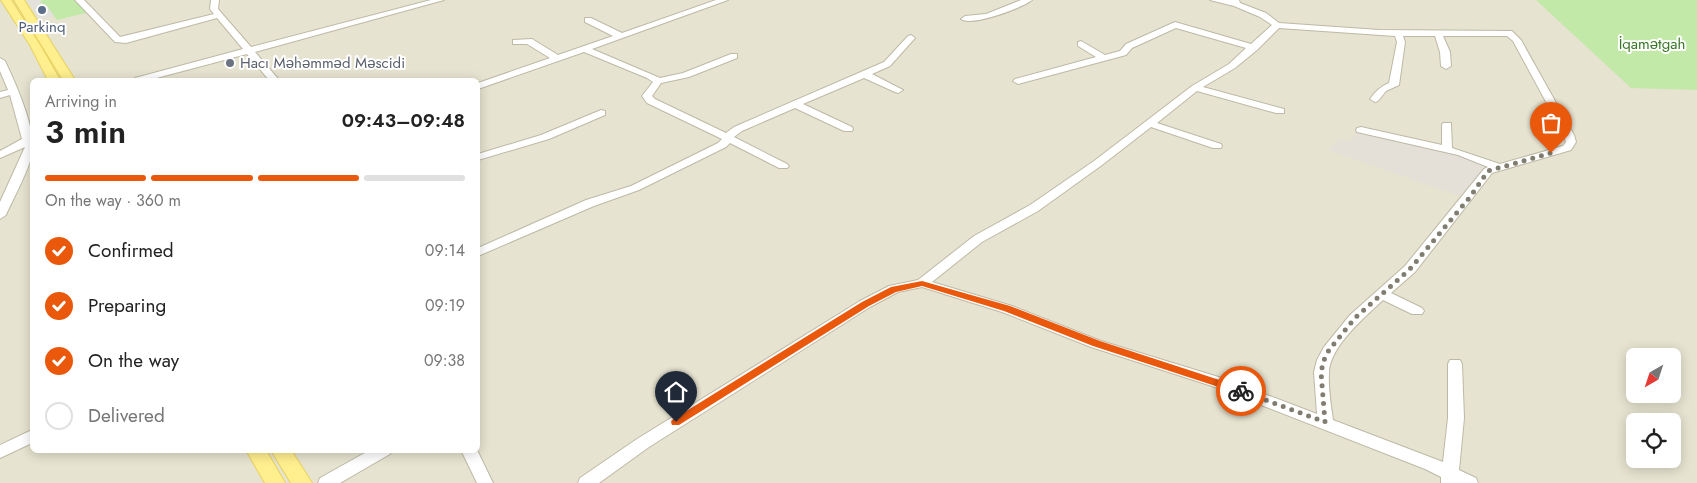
<!DOCTYPE html>
<html lang="en">
<head>
<meta charset="utf-8">
<style>
	:root { --surface:#fff; --page:#f6f6f6; --text:#222; --muted:#767676; --line:#e0e0e0; --accent:#ea580c }
	body { margin:0; font-family:Jost,sans-serif; background:var(--page); color:var(--text); height:100vh; display:flex; flex-direction:column; font-size:19px; white-space:nowrap }
	* { box-sizing:border-box; margin:0 }
	p { font-size:16px; color:var(--muted) }
	.icon { flex:none; width:28px; height:28px; fill:none; stroke:currentColor; stroke-width:2; stroke-linecap:round; stroke-linejoin:round }
	.map { position:relative; flex:1; overflow:hidden }
	.details { position:absolute; left:30px; top:78px; width:450px; height:375px; display:flex; flex-direction:column; background:var(--surface); border-radius:8px; box-shadow:0 2px 12px #0003 }
	.details>* { flex:none }
	.needle { width:32px; rotate:219deg }
	.buttons { position:absolute; left:1626px; top:348px; display:grid; gap:10px }
	.buttons a { display:grid; place-items:center; width:55px; height:55px; border-radius:8px; background:var(--surface); box-shadow:0 2px 12px #0003; font-size:25px }
	.pin { position:absolute; display:grid; place-items:center; width:42px; height:42px; color:#fff; margin:-51px -21px; border-radius:50% 50% 50% 0; rotate:-45deg; box-shadow:0 0 5px #0007 }
	.pin .icon { rotate:45deg }
	.courier { position:absolute; display:grid; place-items:center; width:50px; height:50px; margin:-25px; border:4px solid #ea580c; border-radius:50%; background:#fff; color:#222; box-shadow:0 1px 6px #0007 }
	.head em { font-style:normal; font-weight:600 }
	.head div { display:flex; flex-direction:column-reverse }
	.head { display:flex; align-items:center; justify-content:space-between; height:85px; padding:0 15px }
	h1 { font-size:32px; font-weight:600; line-height:38px }
	.bar { display:grid; grid-template-columns:repeat(4,1fr); gap:8px 5px; align-content:center; height:60px; padding:0 15px }
	.bar i { height:6px; border-radius:4px; background:var(--line) }
	.bar .active { background:var(--accent) }
	.bar p { grid-column:span 4 }
	ol { padding:0 15px; list-style:none }
	li { display:flex; align-items:center; gap:15px; height:55px }
	li p { margin-inline-start:auto }
	li .icon { padding:5px; border-radius:50%; background:var(--accent); color:#fff; stroke-width:4 }
	li:last-child { color:var(--muted) }
	li i { width:28px; height:28px; border:2px solid var(--line); border-radius:50% }
	.map>svg:first-child { display:block }
	.residential { fill:#e6e3d0; fill-rule:evenodd }
	.industrial { fill:#e4e0d8 }
	.green { fill:#c3e9a9 }
	.parking { fill:#e2e1dc }
	.lines { fill:none; stroke-linecap:round; stroke-linejoin:round }
	.minor-casing { stroke:#beb9a5; stroke-width:2 }
	.major-casing { stroke:#e8d25b; stroke-width:2 }
	.minor { fill:#fff; fill-rule:evenodd }
	.major { fill:#ffef8f; fill-rule:evenodd }
	.route { fill:#ea580c }
	.done { stroke:#817e71; stroke-width:5; stroke-dasharray:0 9 }
	.service-dot { fill:#5c6f8a; stroke:#fff; stroke-width:2 }
	.worship-dot { fill:#6b7280; stroke:#fff; stroke-width:2 }
	.labels { text-anchor:middle; stroke-width:4; stroke-linejoin:round; paint-order:stroke }
	.far-service-label { font-size:15px; fill:#4e5e75; stroke:#fff }
	.far-park-label { font-size:15px; fill:#387724; stroke:#fff }
	.far-worship-label { font-size:15px; fill:#5b616d; stroke:#fff; text-anchor:start }
</style>
</head>
<body>
<div class="map">
<svg width="1697" height="483" viewBox="0 0 1697 483">
	<rect width="100%" height="100%" fill="#f2f0e3"/>
	<path class="residential" d="M0 0H1697V483H0ZM32 80H478V450H32ZM1635 356H1672V394H1635ZM1635 421H1672V459H1635Z"/>
	<polygon class="industrial" points="1357,133 1364,135 1371,134 1470,157 1485,167 1463,197 1328,150 1339,139 1350,142"/>
	<g class="green">
		<polygon points="42,0 76,0 86,13 57,20 46,5 39,2"/>
		<polygon points="1536,0 1697,0 1697,90 1631,88"/>
	</g>
	<polygon class="parking" points="28,0 42,0 39,3 46,5 54,16 40,19"/>
	<g class="lines">
		<g class="minor-casing">
			<g id="minor">
				<polygon points="75,0 84,0 120,37 214,14 210,9 211,0 219,0 218,9 251,47 431,0 444,0 255,52 279,80 269,80 247,54 149,80 133,80 135,78 243,49 217,18 126,43 115,42"/>
				<polygon points="716,0 728,0 592,49 660,78 683,73 731,54 737,54 737,58 689,77 661,83 652,96 655,99 726,133 734,127 884,62 908,36 911,35 915,38 890,66 872,74 903,90 898,93 895,92 864,78 803,104 852,127 853,129 852,131 844,131 795,108 742,131 734,137 787,164 789,166 787,168 779,168 730,143 726,147 639,190 594,206 478,256 478,248 586,200 631,186 718,143 722,139 647,103 642,96 653,82 647,78 584,52 478,89 478,83 550,58 527,44 513,44 513,40 532,39 558,55 613,36 585,22 585,18 591,18 622,33"/>
				<path d="M1021 0H1032C1022 8 972 27 961 19L965 16 986 14Z"/>
				<path d="M1210 0H1239L1240 3 1266 13 1279 23 1379 30 1512 31 1521 40 1574 135 1576 142 1571 150 1492 173 1415 272 1391 293 1422 308 1424 311 1422 314H1412L1383 300C1365 317 1329 347 1329 373 1328 389 1331 405 1333 420L1443 462 1448 418V364L1450 360H1460L1462 364 1464 418 1459 470 1476 478 1478 483H1441V477L1425 469 1215 387 1091 347 1002 312 922 287 898 292 870 307 649 447 599 483H578L580 478 637 439 860 301 889 286 918 280 974 236 1030 205 1094 161 1192 86 1229 64 1246 48 1176 28 1132 48 1126 55 1018 84 1013 81 1015 79 1096 57 1078 46V42L1081 41 1105 55 1120 51 1126 44 1175 22 1251 44 1272 25 1260 17 1234 6ZM1279 28 1395 36 1397 42 1389 83C1380 87 1376 91 1370 99L1375 102 1378 101 1386 91 1399 85 1405 42 1403 36H1435L1440 52 1441 66 1446 69 1451 66 1450 52 1443 36H1507L1513 41 1564 135 1566 142 1563 146 1500 164 1452 148 1451 123H1443L1442 125V145L1361 127 1357 128 1356 130 1357 132 1458 155 1488 167 1484 169 1405 266 1350 315 1324 347 1317 360 1314 372 1317 414 1225 379 1101 341 1012 306 932 282 982 242 1038 211 1102 165 1151 127 1213 148H1221L1222 146 1221 144 1157 123 1197 91 1276 113H1284V109L1203 87 1235 68 1257 50Z"/>
				<path d="M0 58 5 61C15 82 37 130 32 154 29 170 13 199 6 215L0 219V202L25 147 0 158V151L22 139 10 95 0 98V92L8 90 0 71Z"/>
				<polygon points="601,110 605,111 605,115 549,139 478,160 478,154 541,135"/>
				<polygon points="32,430 32,443 0,458 0,445"/>
				<polygon points="370,450 392,450 390,454 340,483 318,483 320,478"/>
				<polygon points="461,450 477,450 493,483 477,483"/>
			</g>
		</g>
		<g class="major-casing">
			<g id="major">
				<polygon points="1,0 11,0 40,45 60,80 48,80 30,45"/>
				<polygon points="14,0 24,0 75,80 63,80"/>
				<polygon points="246,450 266,450 285,483 265,483"/>
				<polygon points="271,450 291,450 312,483 291,483"/>
			</g>
		</g>
		<use href="#minor" class="minor"/>
		<use href="#major" class="major"/>
	</g>
	<polygon class="route" points="922,281 1010,306 1100,341 1244,388 1246,391 1244,393 1237,393 1093,346 1004,311 922,286 896,292 869,306 679,425 672,425 671,422 672,420 862,302 891,287"/>
	<g class="lines">
		<polyline class="done" points="1241,391 1325,422 1321,372 1324,360 1329,350 1355,318 1410,269 1470,197 1488,171 1551,153"/>
	</g>
	<circle class="service-dot" cx="42" cy="10" r="5"/>
	<circle class="worship-dot" cx="230" cy="63" r="5"/>
	<g class="labels">
		<g class="far-service-label">
			<text x="42" y="32">Parkinq</text>
		</g>
		<g class="far-park-label">
			<text x="1652" y="49">İqamətgah</text>
		</g>
		<g class="far-worship-label">
			<text x="240" y="68">Hacı Məhəmməd Məscidi</text>
		</g>
	</g>
</svg>
<div class="buttons">
<a><svg class="needle" viewBox="-14 -14 28 28"><path d="M0-13l5 13h-10z" fill="#e53935"/><path d="M0 13l5-13h-10z" fill="#767676"/></svg></a>
<a><svg class="icon" aria-label="locate" viewBox="0 0 24 24"><circle cx="12" cy="12" r="6"/><path d="M12 2v4M12 18v4M2 12h4M18 12h4"/></svg></a>
</div>
<div class="pin" style="left:1551px;top:153px;background:#ea580c"><svg class="icon" aria-label="bag" viewBox="0 0 24 24"><path d="M5 8h14l-1 12H6zM9 8a3 3 0 0 1 6 0"/></svg></div>
<div class="pin" style="left:676px;top:422px;background:#1f2937"><svg class="icon" aria-label="home" viewBox="0 0 24 24"><path d="M3 11l9-7 9 7M6 9v11h12V9"/></svg></div>
<div class="courier" style="left:1241px;top:391px"><svg class="icon" aria-label="bike" viewBox="0 0 24 24"><circle cx="6" cy="16" r="4"/><circle cx="18" cy="16" r="4"/><path d="M6 16l4-8h5l3 8M10 8l3 8H6M13 5h3"/></svg></div>
<section class="details">
<div class="head"><div><h1>3 min</h1><p>Arriving in</p></div><em>09:43–09:48</em></div>
<div class="bar"><i class="active"></i><i class="active"></i><i class="active"></i><i></i><p>On the way · 360 m</p></div>
<ol>
<li><svg class="icon" aria-label="check" viewBox="0 0 24 24"><path d="M5 12l5 5 9-10"/></svg>Confirmed<p>09:14</p></li>
<li><svg class="icon" aria-label="check" viewBox="0 0 24 24"><path d="M5 12l5 5 9-10"/></svg>Preparing<p>09:19</p></li>
<li><svg class="icon" aria-label="check" viewBox="0 0 24 24"><path d="M5 12l5 5 9-10"/></svg>On the way<p>09:38</p></li>
<li><i></i>Delivered</li>
</ol>
</section>
</div>
</body>
</html>
